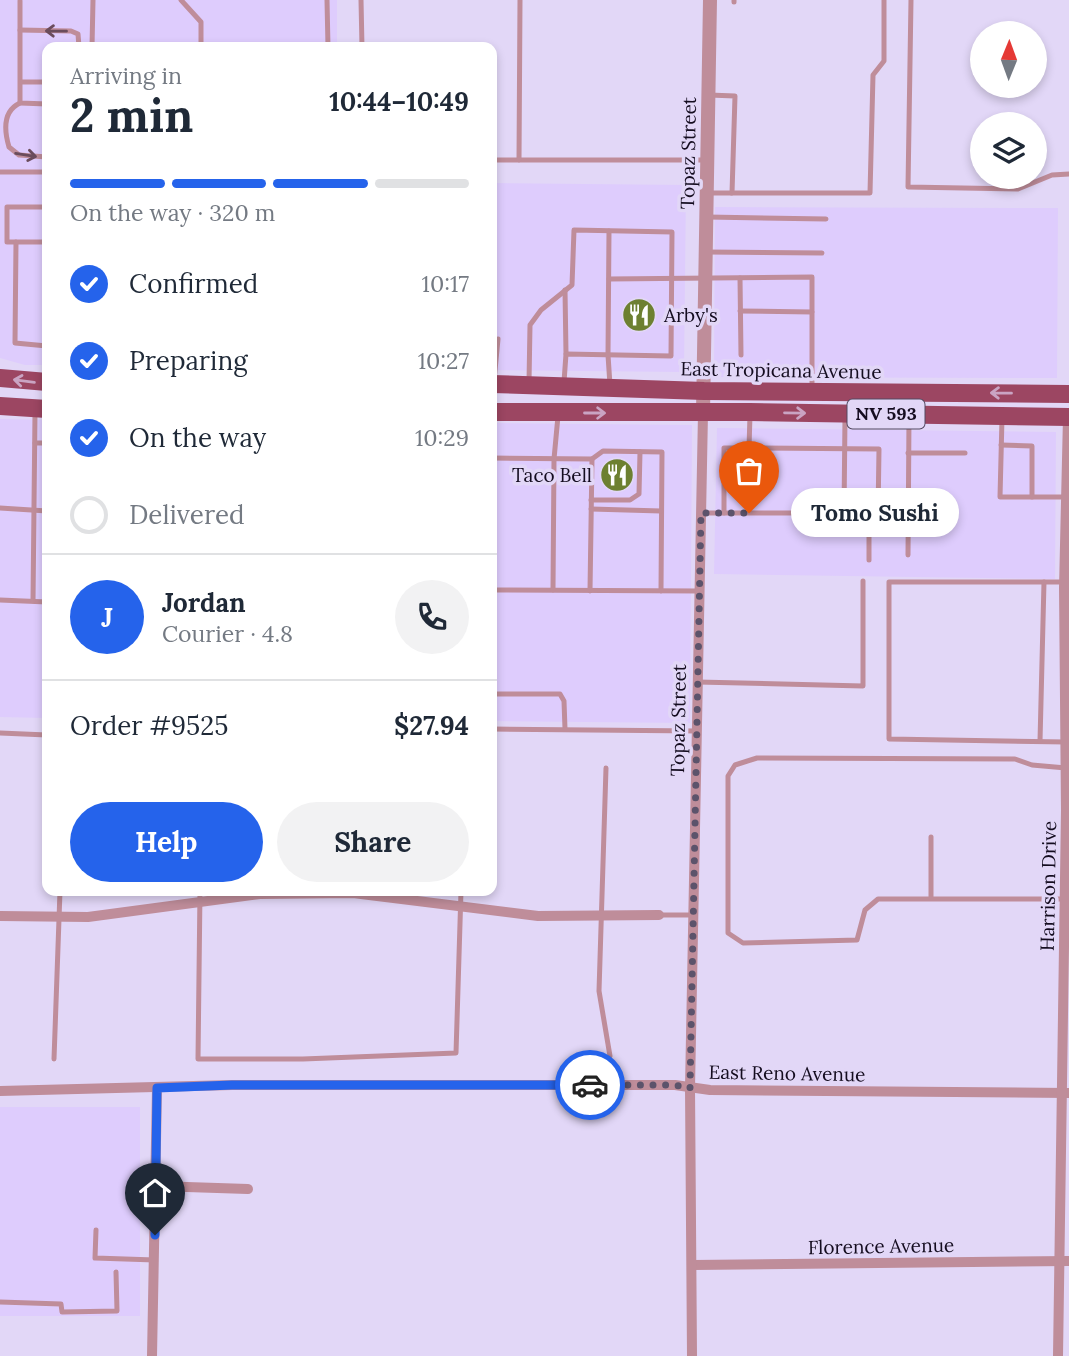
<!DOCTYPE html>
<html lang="en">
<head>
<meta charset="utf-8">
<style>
	:root { --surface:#fff; --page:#f2f2f3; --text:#1f2937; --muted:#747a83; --line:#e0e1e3; --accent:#2563eb }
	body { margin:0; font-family:Lora,serif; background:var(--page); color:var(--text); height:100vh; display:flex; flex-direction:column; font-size:26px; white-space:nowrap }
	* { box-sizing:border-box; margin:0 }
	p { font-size:23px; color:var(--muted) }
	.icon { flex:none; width:38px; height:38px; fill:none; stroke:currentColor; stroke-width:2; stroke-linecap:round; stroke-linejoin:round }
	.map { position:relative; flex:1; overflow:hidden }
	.sheet { position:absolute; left:42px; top:42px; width:455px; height:854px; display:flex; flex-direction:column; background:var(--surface); border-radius:14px; box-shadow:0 4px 10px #0003 }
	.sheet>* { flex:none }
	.needle { width:46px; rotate:1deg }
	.controls { position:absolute; left:970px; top:21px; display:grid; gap:14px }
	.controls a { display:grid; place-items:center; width:77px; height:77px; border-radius:50%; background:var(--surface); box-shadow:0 4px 10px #0003; font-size:35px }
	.pin { position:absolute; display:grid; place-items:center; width:60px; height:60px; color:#fff; margin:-72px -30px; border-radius:50% 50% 50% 0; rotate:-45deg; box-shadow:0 0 7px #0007 }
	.pin .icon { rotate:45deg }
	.courier { position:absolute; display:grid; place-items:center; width:70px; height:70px; margin:-35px; border:5px solid #2563eb; border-radius:50%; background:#fff; color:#222; box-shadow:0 2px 9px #0007 }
	.bubble { position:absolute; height:49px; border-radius:24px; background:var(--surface); box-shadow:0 4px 10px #0003; font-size:23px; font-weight:800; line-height:49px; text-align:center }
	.head em { font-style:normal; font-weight:800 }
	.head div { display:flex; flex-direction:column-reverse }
	.head { display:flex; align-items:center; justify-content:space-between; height:119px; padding:0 28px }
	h1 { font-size:46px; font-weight:800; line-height:52px }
	.bar { display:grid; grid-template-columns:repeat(4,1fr); gap:10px 7px; align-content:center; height:84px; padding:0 28px }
	.bar i { height:9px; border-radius:5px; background:var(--line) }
	.bar .current { background:var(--accent) }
	.bar p { grid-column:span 4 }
	.line { display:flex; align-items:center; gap:18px; padding:0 28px; border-top:2px solid var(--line) }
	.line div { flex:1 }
	.round { display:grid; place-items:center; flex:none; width:74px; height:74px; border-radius:37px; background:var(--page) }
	ol { padding:0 28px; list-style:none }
	li { display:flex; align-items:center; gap:21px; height:77px }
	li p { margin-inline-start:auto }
	li .icon { padding:7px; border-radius:50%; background:var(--accent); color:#fff; stroke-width:4 }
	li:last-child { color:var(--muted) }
	li i { width:38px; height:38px; border:4px solid var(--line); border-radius:50% }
	.primary-button { display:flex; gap:14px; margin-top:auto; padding:14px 28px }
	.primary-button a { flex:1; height:80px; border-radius:42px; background:var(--accent); color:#fff; font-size:28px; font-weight:800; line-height:80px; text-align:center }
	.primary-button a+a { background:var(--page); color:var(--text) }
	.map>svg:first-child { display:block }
	.built { fill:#deccfd }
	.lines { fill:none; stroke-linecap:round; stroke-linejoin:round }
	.service { stroke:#bf8d9a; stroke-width:5 }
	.minor { stroke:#bf8d9a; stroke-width:10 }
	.tertiary { stroke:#bf8d9a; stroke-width:14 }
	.primary { stroke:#9c4662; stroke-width:18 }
	.oneway { stroke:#6a4c5c }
	.oneway2 { stroke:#caa4c3 }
	.done { stroke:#5c536b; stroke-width:7; stroke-dasharray:0 12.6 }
	.route { stroke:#2563eb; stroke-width:9 }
	.labels { text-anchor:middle; stroke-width:7; stroke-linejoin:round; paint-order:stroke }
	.shield { fill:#e2d7f7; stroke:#524960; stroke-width:2 }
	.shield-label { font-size:18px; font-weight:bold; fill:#140c1f }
	.street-label { font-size:19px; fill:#140c1f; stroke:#e2d7f7 }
	.poi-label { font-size:19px; fill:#140c1f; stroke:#e2d7f7; text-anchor:start }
</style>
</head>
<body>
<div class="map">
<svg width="1069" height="1356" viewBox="0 0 1069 1356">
	<rect width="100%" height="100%" fill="#e2d7f7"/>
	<g class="built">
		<polygon points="0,0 337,0 337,47 47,47 47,365 25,365 0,358"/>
		<polygon points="492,183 686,185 684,372 492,370"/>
		<polygon points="715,207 1058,208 1057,378 714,377"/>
		<polygon points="0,419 47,420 47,718 0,717"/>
		<polygon points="492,423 692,425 690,723 492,721"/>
		<polygon points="717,428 1056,432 1055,579 714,574"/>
		<rect x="0" y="1107" width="140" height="209"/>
	</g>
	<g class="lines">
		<g class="service">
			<polyline points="181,0 201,22 201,47"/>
			<polyline points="327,0 328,47"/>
			<polyline points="361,0 362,47"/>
			<polyline points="911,0 908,187 1018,189 1052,175 1069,174"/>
			<polyline points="20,1 20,103 47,104"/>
			<polyline points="734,2 734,0"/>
			<polyline points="20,30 71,31 78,34 79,47"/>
			<polyline points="92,47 93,0"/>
			<polyline points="21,82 47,82"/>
			<polyline points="709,95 735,96 732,193"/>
			<path d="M20 103C3 111 4 130 9 147L19 155 47 157"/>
			<polyline points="492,160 706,160"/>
			<polyline points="519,160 520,0"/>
			<polyline points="0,172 47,172"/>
			<polyline points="707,193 870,193 873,75 884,61 884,0"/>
			<polyline points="47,207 7,207 7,242 47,242"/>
			<polyline points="707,217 826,219"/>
			<polyline points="609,231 608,355 610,385"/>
			<polyline points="16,242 15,343 47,346"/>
			<polyline points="706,252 822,253"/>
			<polyline points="740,278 741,355"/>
			<polyline points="609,279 812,277 812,388"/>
			<polyline points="565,290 566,354"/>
			<polyline points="740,311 812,312"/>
			<polyline points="494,381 498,339"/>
			<polyline points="529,382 530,325 541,310 572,285 574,230 672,232 671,356 566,354 564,382"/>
			<polyline points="750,415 749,448 879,449 878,515 844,513"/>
			<polyline points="1002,418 1000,497 1066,497"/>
			<polyline points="35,443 47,443"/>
			<polyline points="1001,445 1032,446 1032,497"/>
			<polyline points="908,453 965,453"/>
			<polyline points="492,458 592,459 590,591"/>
			<polyline points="592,459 603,451 662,452 661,591"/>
			<polyline points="591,500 630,500 639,494 640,452"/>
			<polyline points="0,508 47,511"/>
			<polyline points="591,509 661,511"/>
			<polyline points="701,513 844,513 845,417"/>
			<polyline points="724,513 724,448 749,448"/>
			<polyline points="869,514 869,560"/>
			<polyline points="908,555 909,418"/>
			<polyline points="1064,582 889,582 889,739 1066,742"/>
			<polyline points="492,590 699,591"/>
			<polyline points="553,590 554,459 558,416"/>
			<polyline points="0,600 47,602"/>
			<polyline points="33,601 35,412"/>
			<polyline points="697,682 863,686 863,581"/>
			<polyline points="492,694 560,694 564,701 565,729"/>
			<polyline points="492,729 698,731"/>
			<polyline points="0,733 47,735"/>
			<polyline points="1040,741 1044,582"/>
			<polyline points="606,768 599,991 610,1056"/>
			<polyline points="931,837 931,898"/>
			<polyline points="200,891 198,1059 303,1059 456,1053 461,891"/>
			<polyline points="1065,899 878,899 865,910 857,940 743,943 728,933 728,776 735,765 757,758 1015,759 1032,765 1066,768"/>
			<polyline points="659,915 693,915"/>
			<polyline points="54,1059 60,891"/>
			<polyline points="96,1230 95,1258 155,1260"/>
			<polyline points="0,1302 61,1304 62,1312 117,1311 116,1272"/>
		</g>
		<g class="minor">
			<polyline points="0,916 88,917 260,894 353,893 538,916 659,915"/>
			<polyline points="0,1091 232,1085 675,1085 710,1090 1069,1093"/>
			<polyline points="156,1186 248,1189"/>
			<polyline points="693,1265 1069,1261"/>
			<polyline points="152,1356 157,1088"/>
			<polyline points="692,1356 690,1088 703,413"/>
			<polyline points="1058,1356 1066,810 1064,588 1068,417"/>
		</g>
		<polyline class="tertiary" points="703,413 710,0"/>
		<g class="primary">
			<polyline points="0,378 47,382"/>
			<polyline points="492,384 704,391 1069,394"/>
			<polyline points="0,406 47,409"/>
			<polyline points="492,412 750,412 1069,417"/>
		</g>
	</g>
	<defs><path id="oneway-shaft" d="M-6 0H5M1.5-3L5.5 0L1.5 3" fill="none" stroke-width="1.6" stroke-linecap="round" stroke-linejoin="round" transform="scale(1.75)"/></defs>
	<g class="oneway">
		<use href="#oneway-shaft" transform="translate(56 31) rotate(-179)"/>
		<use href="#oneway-shaft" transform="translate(26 155) rotate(9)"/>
	</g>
	<g class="oneway2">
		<use href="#oneway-shaft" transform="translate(24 381) rotate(-173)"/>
		<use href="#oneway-shaft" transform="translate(1001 393) rotate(-179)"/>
		<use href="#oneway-shaft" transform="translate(595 413)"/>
		<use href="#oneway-shaft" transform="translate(795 413) rotate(1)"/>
	</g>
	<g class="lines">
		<polyline class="done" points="590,1085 675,1085 690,1088 701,513 749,513"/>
		<polyline class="route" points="155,1235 157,1088 232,1085 590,1085"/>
	</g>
	<defs>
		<g id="restaurant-disc" transform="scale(1.75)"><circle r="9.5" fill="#6d8031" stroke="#e2d7f7"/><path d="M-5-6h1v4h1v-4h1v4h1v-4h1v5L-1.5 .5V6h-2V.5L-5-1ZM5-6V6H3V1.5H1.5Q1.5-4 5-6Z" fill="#fff"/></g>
	</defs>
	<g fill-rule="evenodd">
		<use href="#restaurant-disc" x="639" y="315"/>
		<use href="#restaurant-disc" x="617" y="475"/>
	</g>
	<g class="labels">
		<rect class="shield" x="847.5" y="399.5" width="77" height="29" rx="5"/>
		<g class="shield-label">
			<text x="886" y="420">NV 593</text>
		</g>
		<g class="street-label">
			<text transform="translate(688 153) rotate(-89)" y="7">Topaz Street</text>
			<text transform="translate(781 370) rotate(1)" y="7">East Tropicana Avenue</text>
			<text transform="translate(678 720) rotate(-89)" y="7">Topaz Street</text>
			<text transform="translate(1048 886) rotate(-89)" y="7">Harrison Drive</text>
			<text transform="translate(787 1073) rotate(1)" y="7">East Reno Avenue</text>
			<text transform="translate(881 1246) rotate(-1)" y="7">Florence Avenue</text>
		</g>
		<g class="poi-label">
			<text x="664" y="322">Arby's</text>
			<text x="592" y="482" text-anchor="end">Taco Bell</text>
		</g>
	</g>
</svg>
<div class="controls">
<a><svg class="needle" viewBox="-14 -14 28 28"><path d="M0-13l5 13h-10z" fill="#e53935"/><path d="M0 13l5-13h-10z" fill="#747a83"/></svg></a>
<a><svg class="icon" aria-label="layers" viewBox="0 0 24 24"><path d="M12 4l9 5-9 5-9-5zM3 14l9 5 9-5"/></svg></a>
</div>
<div class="pin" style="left:749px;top:513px;background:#ea580c"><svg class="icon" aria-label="bag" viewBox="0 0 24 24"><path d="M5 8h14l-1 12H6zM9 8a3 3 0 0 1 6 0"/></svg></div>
<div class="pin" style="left:155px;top:1235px;background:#1f2937"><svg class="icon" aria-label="home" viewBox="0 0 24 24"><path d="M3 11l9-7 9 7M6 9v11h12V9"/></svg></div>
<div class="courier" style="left:590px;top:1085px"><svg class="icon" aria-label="car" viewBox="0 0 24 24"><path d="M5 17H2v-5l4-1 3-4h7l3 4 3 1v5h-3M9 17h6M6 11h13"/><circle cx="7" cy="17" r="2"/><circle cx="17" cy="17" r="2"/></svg></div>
<div class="bubble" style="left:791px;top:488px;width:168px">Tomo Sushi</div>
<section class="sheet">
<div class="head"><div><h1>2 min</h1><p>Arriving in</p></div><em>10:44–10:49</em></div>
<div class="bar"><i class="current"></i><i class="current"></i><i class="current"></i><i></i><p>On the way · 320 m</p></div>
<ol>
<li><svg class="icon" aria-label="check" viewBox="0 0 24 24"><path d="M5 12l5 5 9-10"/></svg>Confirmed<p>10:17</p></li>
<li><svg class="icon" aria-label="check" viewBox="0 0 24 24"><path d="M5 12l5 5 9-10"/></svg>Preparing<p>10:27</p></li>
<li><svg class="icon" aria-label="check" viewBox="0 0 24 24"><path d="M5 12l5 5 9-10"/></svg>On the way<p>10:29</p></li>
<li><i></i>Delivered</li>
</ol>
<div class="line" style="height:126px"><b class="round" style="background:var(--accent);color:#fff">J</b><div><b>Jordan</b><p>Courier · 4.8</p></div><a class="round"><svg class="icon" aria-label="phone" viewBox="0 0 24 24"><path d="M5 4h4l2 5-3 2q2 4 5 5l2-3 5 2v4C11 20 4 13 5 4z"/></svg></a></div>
<div class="line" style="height:91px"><div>Order #9525</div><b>$27.94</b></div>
<div class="primary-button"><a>Help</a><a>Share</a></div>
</section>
</div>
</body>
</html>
